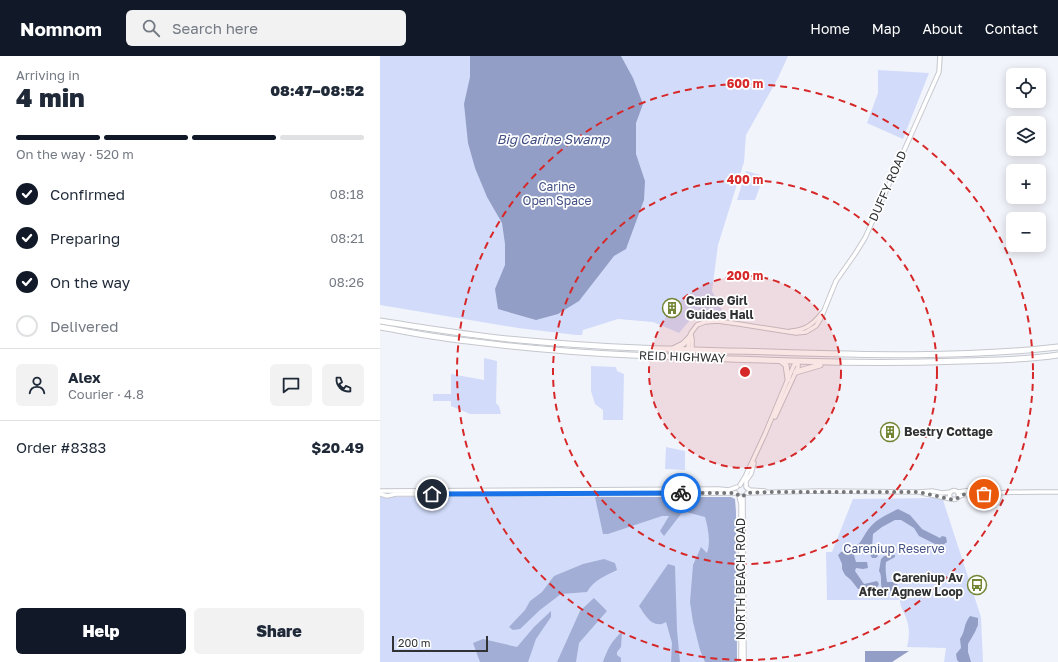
<!DOCTYPE html>
<html lang="en">
<head>
<meta charset="utf-8">
<style>
	:root { --surface:#fff; --page:#f2f2f3; --text:#1f2937; --muted:#747a83; --line:#e0e1e3; --accent:#111827 }
	body { margin:0; font-family:"Golos Text",sans-serif; background:var(--page); color:var(--text); height:100vh; display:flex; flex-direction:column; font-size:15px; white-space:nowrap }
	* { box-sizing:border-box; margin:0 }
	p { font-size:13px; color:var(--muted) }
	.icon { flex:none; width:22px; height:22px; fill:none; stroke:currentColor; stroke-width:2; stroke-linecap:round; stroke-linejoin:round }
	.map { position:relative; flex:1; overflow:hidden }
	.sheet { display:flex; flex-direction:column; background:var(--surface); width:380px }
	.sheet>* { flex:none }
	.controls { position:absolute; left:626px; top:12px; display:grid; gap:8px }
	.controls a { display:grid; place-items:center; width:40px; height:40px; border-radius:6px; background:var(--surface); box-shadow:0 2px 10px #0003; font-size:20px }
	.scale { position:absolute; left:12px; bottom:10px; width:96px; box-sizing:border-box; padding-left:4px; border:2px solid #313234; border-top:0; font-size:11px; line-height:14px; white-space:nowrap; color:#313234; -webkit-text-stroke:3px #fff; paint-order:stroke }
	.pin { position:absolute; display:grid; place-items:center; width:34px; height:34px; color:#fff; margin:-17px; border:2px solid #fff; border-radius:50%; box-shadow:0 1px 4px #0007 }
	.courier { position:absolute; display:grid; place-items:center; width:40px; height:40px; margin:-20px; border:3px solid #1a73e8; border-radius:50%; background:#fff; color:#222; box-shadow:0 1px 5px #0007 }
	.head em { font-style:normal; font-weight:800 }
	.head div { display:flex; flex-direction:column-reverse }
	.head { display:flex; align-items:center; justify-content:space-between; height:68px; padding:0 16px }
	h1 { font-size:26px; font-weight:800; line-height:30px }
	.bar { display:grid; grid-template-columns:repeat(4,1fr); gap:6px 4px; align-content:center; height:48px; padding:0 16px }
	.bar i { height:5px; border-radius:3px; background:var(--line) }
	.bar .active { background:var(--accent) }
	.bar p { grid-column:span 4 }
	.line { display:flex; align-items:center; gap:10px; padding:0 16px; border-top:1px solid var(--line) }
	.line div { flex:1 }
	.round { display:grid; place-items:center; flex:none; width:42px; height:42px; border-radius:6px; background:var(--page) }
	ol { padding:0 16px; list-style:none }
	li { display:flex; align-items:center; gap:12px; height:44px }
	li p { margin-inline-start:auto }
	li .icon { padding:4px; border-radius:50%; background:var(--accent); color:#fff; stroke-width:4 }
	li:last-child { color:var(--muted) }
	li i { width:22px; height:22px; border:2px solid var(--line); border-radius:50% }
	.action { display:flex; gap:8px; margin-top:auto; padding:8px 16px }
	.action a { flex:1; height:46px; border-radius:6px; background:var(--accent); color:#fff; font-size:16px; font-weight:800; line-height:46px; text-align:center }
	.action a+a { background:var(--page); color:var(--text) }
	header { display:flex; align-items:center; gap:24px; box-sizing:border-box; height:56px; padding:0 20px; background:var(--accent); color:#fff }
	header strong { font-size:19px }
	nav { display:flex; gap:22px; margin-inline-start:auto; font-size:14px }
	.search { width:280px; height:36px; background:var(--page); display:flex; align-items:center; gap:10px; box-sizing:border-box; padding:0 14px; border-radius:6px; color:var(--muted); font-size:15px }
	main { display:flex; flex:1; min-height:0 }
	.map>svg:first-child { display:block }
	.green { fill:#d2dcfa }
	.forest { fill:#a2aed5 }
	.water { fill:#929ec5 }
	.lines { fill:none; stroke-linecap:round; stroke-linejoin:round }
	.secondary-casing { stroke:#c5c7cd; stroke-width:5.5 }
	.highway-casing { stroke:#c5c7cd; stroke-width:7 }
	.secondary { stroke:#fff; stroke-width:3.5 }
	.highway { stroke:#fff; stroke-width:5 }
	.done { stroke:#75767a; stroke-width:4; stroke-dasharray:0 7.2 }
	.route { stroke:#1a73e8; stroke-width:5 }
	.ring { fill:none; stroke:#d62828; stroke-width:2; stroke-dasharray:7 5 }
	.labels { text-anchor:middle; stroke-width:3.5; stroke-linejoin:round; paint-order:stroke }
	.street-label { font-size:12px; fill:#313234; stroke:#fff }
	.park-label { font-size:12px; fill:#435186; stroke:#fff }
	.poi-label { font-size:12px; font-weight:bold; fill:#313234; stroke:#fff; text-anchor:start }
	.water-label { font-size:13px; font-style:italic; fill:#3f4d81; stroke:#fff }
	.centre { fill:#d62828; stroke:#fff; stroke-width:2 }
	.ring-label { font-size:12px; text-anchor:middle; font-weight:bold; fill:#d62828; stroke:#fff; stroke-width:3.5; stroke-linejoin:round; paint-order:stroke }
</style>
</head>
<body>
<header>
<strong>Nomnom</strong>
<div class="search"><svg class="icon" aria-label="search" viewBox="0 0 24 24"><circle cx="10" cy="10" r="6"/><path d="M15 15l6 6"/></svg>Search here</div>
<nav><a>Home</a><a>Map</a><a>About</a><a>Contact</a></nav>
</header>
<main>
<section class="sheet">
<div class="head"><div><h1>4 min</h1><p>Arriving in</p></div><em>08:47–08:52</em></div>
<div class="bar"><i class="active"></i><i class="active"></i><i class="active"></i><i></i><p>On the way · 520 m</p></div>
<ol>
<li><svg class="icon" aria-label="check" viewBox="0 0 24 24"><path d="M5 12l5 5 9-10"/></svg>Confirmed<p>08:18</p></li>
<li><svg class="icon" aria-label="check" viewBox="0 0 24 24"><path d="M5 12l5 5 9-10"/></svg>Preparing<p>08:21</p></li>
<li><svg class="icon" aria-label="check" viewBox="0 0 24 24"><path d="M5 12l5 5 9-10"/></svg>On the way<p>08:26</p></li>
<li><i></i>Delivered</li>
</ol>
<div class="line" style="height:72px"><a class="round"><svg class="icon" aria-label="person" viewBox="0 0 24 24"><circle cx="12" cy="8" r="4"/><path d="M4 21q1-7 8-7t8 7"/></svg></a><div><b>Alex</b><p>Courier · 4.8</p></div><a class="round"><svg class="icon" aria-label="chat" viewBox="0 0 24 24"><path d="M4 5h16v11H9l-5 4z"/></svg></a><a class="round"><svg class="icon" aria-label="phone" viewBox="0 0 24 24"><path d="M5 4h4l2 5-3 2q2 4 5 5l2-3 5 2v4C11 20 4 13 5 4z"/></svg></a></div>
<div class="line" style="height:52px"><div>Order #8383</div><b>$20.49</b></div>
<div class="action"><a>Help</a><a>Share</a></div>
</section>
<div class="map">
<svg width="678" height="606" viewBox="0 0 678 606">
	<rect width="100%" height="100%" fill="#f2f4fb"/>
	<g class="green">
		<polygon points="0,0 408,0 398,22 366,79 364,106 338,189 332,235 344,258 310,264 299,277 273,266 238,263 203,274 202,279 196,279 138,272 0,249"/>
		<polygon points="498,14 549,17 523,83 487,67 498,37"/>
		<polygon points="366,115 384,120 375,144 357,144"/>
		<polygon points="104,302 117,305 116,347 119,350 121,358 90,358 71,350 71,345 53,345 53,338 71,338 71,318 104,324"/>
		<polygon points="211,310 236,311 237,315 244,318 243,364 223,364 223,354 215,348 211,335"/>
		<polygon points="286,391 305,395 305,414 285,413"/>
		<polygon points="0,441 341,441 356,456 357,606 0,606"/>
		<path d="M556 442 563 444 601 561 603 606H564L566 592 527 591C529 583 530 574 527 565 525 557 520 552 520 544H447L446 496H452L473 443Z"/>
	</g>
	<g class="forest">
		<path d="M215 441H351L355 443 356 456 357 606H325L320 594 313 566 310 546 313 509 321 491 327 497C331 486 328 472 325 461L306 456 301 458 284 480 280 475 289 460H282L228 478H223Z"/>
		<path d="M224 503 235 507 237 514C225 520 214 524 207 536L181 538 160 554 140 573 133 574 129 571 145 554 150 545 162 536 174 520 203 508Z"/>
		<path d="M288 508 295 510 297 574 300 606H291L292 587 286 566C273 574 265 559 259 550Z"/>
		<polygon points="214,542 227,555 199,587 196,606 177,606 200,555"/>
		<polygon points="171,555 171,561 156,583 148,606 100,606 93,587 103,583 137,591 154,571"/>
		<path d="M242 576 241 591 237 596V599L241 602V606H223C227 594 232 584 242 576Z"/>
	</g>
	<g class="water">
		<polygon points="90,0 241,0 253,22 263,48 256,67 256,98 265,125 264,144 246,193 234,200 199,245 178,258 156,264 118,253 115,233 125,209 125,188 122,167 107,141 95,112 88,87 84,48 90,21"/>
		<path d="M518 453 530 459 542 473 560 482 562 480 566 481 567 486 563 489H557L539 480 534 472 521 464H515L502 471 493 478 492 492 498 500 496 502H492L486 490 474 499 476 506H487L488 512 483 513 476 512 475 515 484 528 497 525 499 528 496 533 490 532 478 533 471 524 465 519 462 513V508L458 499 461 496C484 492 479 482 493 468 499 462 510 457 518 453Z"/>
		<path d="M515 499V501L506 506C505 512 506 519 507 526H515L518 529 515 534 512 536 508 534 503 535C499 528 503 521 499 515L501 503 504 500Z"/>
		<path d="M590 560 598 562V569L595 576 588 588V596L591 606H579L577 604 576 598 581 592 580 583C586 574 583 569 590 560Z"/>
		<polygon points="485,595 529,595 512,606 485,606"/>
	</g>
	<g class="lines">
		<g class="secondary-casing">
			<g id="secondary">
				<path d="M411 275C426 274 433 268 442 257"/>
				<polyline points="311,279 312,283 312,302"/>
				<polyline points="307,302 309,282 311,277 317,269 325,266 338,265 359,268 416,277 426,276 436,270 441,262 456,225 475,198 485,182 559,16 560,0"/>
				<polyline points="395,361 418,311 418,306"/>
				<polyline points="360,429 365,421 385,378 408,323 414,309 418,306"/>
				<polyline points="366,431 366,425 371,418 374,407"/>
				<polyline points="367,432 370,434 385,435"/>
				<circle cx="574" cy="439" r="4.5"/>
				<polyline points="0,435 339,433 349,434 357,431"/>
				<polyline points="578,436 592,434 608,436"/>
				<polyline points="367,437 439,435 539,436 552,435 562,437 571,436"/>
				<polyline points="542,437 571,443"/>
				<polyline points="0,438 7,440 16,438 356,437"/>
				<polyline points="359,440 361,448 361,606"/>
				<polyline points="363,440 364,606"/>
				<path d="M578 441C587 436 589 440 596 439 623 435 651 436 678 436"/>
			</g>
		</g>
		<g class="highway-casing">
			<g id="highway">
				<path d="M0 265C46 272 92 280 139 284 223 292 307 294 391 296 486 299 583 302 678 291"/>
				<path d="M0 271C29 276 58 282 88 285 196 299 306 302 415 305 471 307 527 307 583 305 614 304 646 304 678 299"/>
				<polyline points="293,293 303,288 309,282"/>
				<polyline points="401,305 406,309 408,323"/>
				<polyline points="416,316 440,309"/>
			</g>
		</g>
		<use href="#secondary" class="secondary"/>
		<use href="#highway" class="highway"/>
	</g>
	<g class="lines">
		<polyline class="done" points="301,437 356,437 359,440 362,441 367,437 388,436 539,436 574,444 585,438 594,439 604,438"/>
		<polyline class="route" points="52,438 301,437"/>
	</g>
	<circle cx="365" cy="316" r="96" fill="#d62828" fill-opacity=".12"/>
	<g class="ring">
		<circle cx="365" cy="316" r="96"/>
		<circle cx="365" cy="316" r="192"/>
		<circle cx="365" cy="316" r="288"/>
	</g>
	<defs>
		<g id="building-ring" transform="scale(1)"><circle r="9.5" fill="#fff" stroke="#728636" stroke-width="1.5"/><path d="M-4-6H4V6H1V3H-1V6H-4ZM-2.5-4.3h1.7v1.8h-1.7ZM.8-4.3h1.7v1.8H.8ZM-2.5-1h1.7V.8h-1.7ZM.8-1h1.7V.8H.8Z" fill="#728636"/></g>
		<g id="bus-ring" transform="scale(1)"><circle r="9.5" fill="#fff" stroke="#728636" stroke-width="1.5"/><path d="M-5-6H5V4H4V6H2V4H-2V6H-4V4H-5ZM-3.5-4V0h7V-4ZM-3.5 1.2v1.5H-2V1.2ZM2 1.2v1.5H3.5V1.2Z" fill="#728636"/></g>
	</defs>
	<g fill-rule="evenodd">
		<use href="#building-ring" x="292" y="252"/>
		<use href="#building-ring" x="510" y="376"/>
		<use href="#bus-ring" x="597" y="529"/>
	</g>
	<g class="labels">
		<g class="street-label">
			<text transform="translate(508 130) rotate(-66)" y="4">DUFFY ROAD</text>
			<text transform="translate(302 301) rotate(2)" y="4">REID HIGHWAY</text>
			<text transform="translate(361 523) rotate(-90)" y="4">NORTH BEACH ROAD</text>
		</g>
		<g class="park-label">
			<text x="177" y="135">Carine<tspan x="177" dy="14">Open Space</tspan></text>
			<text x="514" y="497">Careniup Reserve</text>
		</g>
		<g class="poi-label">
			<text x="306" y="249">Carine Girl<tspan x="306" dy="14">Guides Hall</tspan></text>
			<text x="524" y="380">Bestry Cottage</text>
			<text x="583" y="526" text-anchor="end">Careniup Av<tspan x="583" dy="14">After Agnew Loop</tspan></text>
		</g>
		<g class="water-label">
			<text x="173" y="88">Big Carine Swamp</text>
		</g>
	</g>
	<circle cx="365" cy="316" r="6" class="centre"/>
	<g class="ring-label">
		<text x="365" y="32">600 m</text>
		<text x="365" y="128">400 m</text>
		<text x="365" y="224">200 m</text>
	</g>
</svg>
<div class="controls">
<a><svg class="icon" aria-label="locate" viewBox="0 0 24 24"><circle cx="12" cy="12" r="6"/><path d="M12 2v4M12 18v4M2 12h4M18 12h4"/></svg></a>
<a><svg class="icon" aria-label="layers" viewBox="0 0 24 24"><path d="M12 4l9 5-9 5-9-5zM3 14l9 5 9-5"/></svg></a>
<a>+</a>
<a>−</a>
</div>
<div class="scale">200 m</div>
<div class="pin" style="left:604px;top:438px;background:#ea580c"><svg class="icon" aria-label="bag" viewBox="0 0 24 24"><path d="M5 8h14l-1 12H6zM9 8a3 3 0 0 1 6 0"/></svg></div>
<div class="pin" style="left:52px;top:438px;background:#1f2937"><svg class="icon" aria-label="home" viewBox="0 0 24 24"><path d="M3 11l9-7 9 7M6 9v11h12V9"/></svg></div>
<div class="courier" style="left:301px;top:437px"><svg class="icon" aria-label="bike" viewBox="0 0 24 24"><circle cx="6" cy="16" r="4"/><circle cx="18" cy="16" r="4"/><path d="M6 16l4-8h5l3 8M10 8l3 8H6M13 5h3"/></svg></div>
</div>
</main>
</body>
</html>
